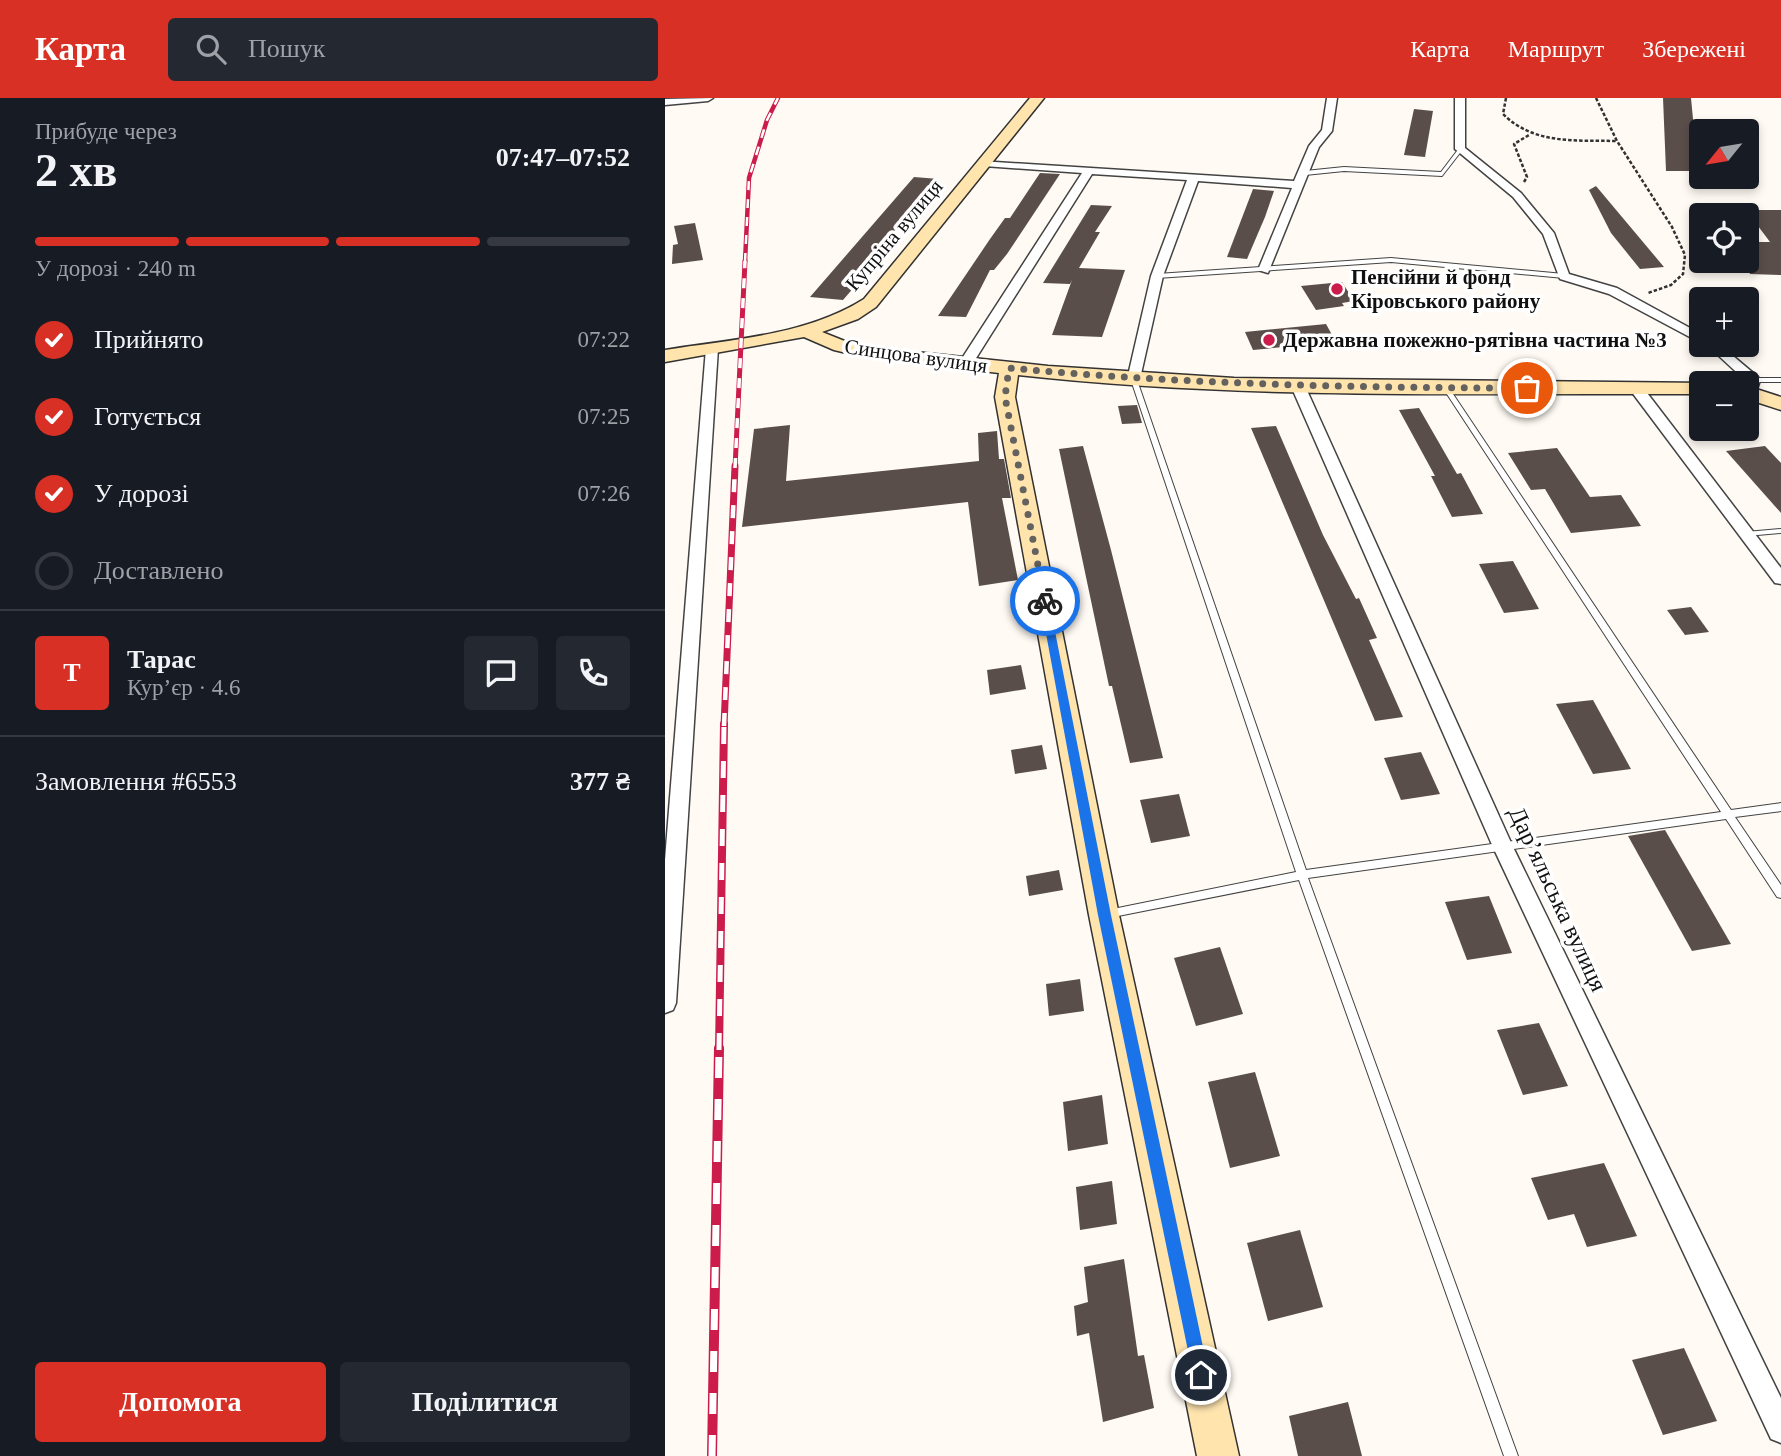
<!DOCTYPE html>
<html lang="uk">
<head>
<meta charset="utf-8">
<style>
	:root { --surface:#171b24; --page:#242831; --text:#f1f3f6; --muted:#9ea1a6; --line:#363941; --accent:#d93025 }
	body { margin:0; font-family:"Times New Roman",serif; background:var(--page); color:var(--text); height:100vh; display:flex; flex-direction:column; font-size:26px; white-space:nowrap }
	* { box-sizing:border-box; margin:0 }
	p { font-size:23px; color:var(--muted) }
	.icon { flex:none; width:38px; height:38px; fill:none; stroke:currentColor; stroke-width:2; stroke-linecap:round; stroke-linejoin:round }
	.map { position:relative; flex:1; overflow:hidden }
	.drawer { display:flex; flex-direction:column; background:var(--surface); width:665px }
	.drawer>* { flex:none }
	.needle { width:46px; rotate:240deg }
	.buttons { position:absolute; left:1024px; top:21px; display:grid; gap:14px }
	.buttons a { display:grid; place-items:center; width:70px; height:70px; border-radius:7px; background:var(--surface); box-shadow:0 4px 10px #0003; font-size:35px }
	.pin { position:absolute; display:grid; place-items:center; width:60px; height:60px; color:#fff; margin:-30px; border:4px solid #fff; border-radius:50%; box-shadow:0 2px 7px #0007 }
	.courier { position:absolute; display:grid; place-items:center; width:70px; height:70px; margin:-35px; border:5px solid #1a73e8; border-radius:50%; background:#fff; color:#222; box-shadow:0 2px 9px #0007 }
	.head em { font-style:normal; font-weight:600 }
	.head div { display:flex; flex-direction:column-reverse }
	.head { display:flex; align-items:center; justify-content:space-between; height:119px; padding:0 35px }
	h1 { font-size:46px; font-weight:600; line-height:52px }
	.bar { display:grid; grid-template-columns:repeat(4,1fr); gap:10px 7px; align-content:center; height:84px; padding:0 35px }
	.bar i { height:9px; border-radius:5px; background:var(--line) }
	.bar .selected { background:var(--accent) }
	.bar p { grid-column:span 4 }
	.line { display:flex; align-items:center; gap:18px; padding:0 35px; border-top:2px solid var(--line) }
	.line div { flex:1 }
	.round { display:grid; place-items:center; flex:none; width:74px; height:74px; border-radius:7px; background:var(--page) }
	ol { padding:0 35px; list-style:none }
	li { display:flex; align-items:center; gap:21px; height:77px }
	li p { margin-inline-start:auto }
	li .icon { padding:7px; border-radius:50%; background:var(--accent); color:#fff; stroke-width:4 }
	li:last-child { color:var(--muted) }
	li i { width:38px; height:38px; border:4px solid var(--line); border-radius:50% }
	.action { display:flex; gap:14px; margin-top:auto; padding:14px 35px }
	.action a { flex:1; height:80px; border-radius:7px; background:var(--accent); color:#fff; font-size:28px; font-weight:600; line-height:80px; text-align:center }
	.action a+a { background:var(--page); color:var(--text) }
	header { display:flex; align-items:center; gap:42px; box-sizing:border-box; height:98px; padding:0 35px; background:var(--accent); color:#fff }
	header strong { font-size:33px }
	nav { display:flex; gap:38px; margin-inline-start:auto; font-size:24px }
	.search { width:490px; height:63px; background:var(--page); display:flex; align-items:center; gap:18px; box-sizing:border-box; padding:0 24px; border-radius:7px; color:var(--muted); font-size:26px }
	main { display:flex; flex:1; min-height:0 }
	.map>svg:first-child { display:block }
	.building { fill:#5a4e4b }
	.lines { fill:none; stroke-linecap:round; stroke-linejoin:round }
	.lane-casing { stroke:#434343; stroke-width:2 }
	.street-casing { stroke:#434343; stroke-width:3 }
	.secondary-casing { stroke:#323232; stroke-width:3 }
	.path { stroke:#323232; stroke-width:2.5; stroke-dasharray:3.5 2; stroke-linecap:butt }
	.lane { fill:#fff; fill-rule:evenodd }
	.street { fill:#fff; fill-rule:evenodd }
	.secondary { fill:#ffe4ae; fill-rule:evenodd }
	.rail-far4-casing { stroke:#cc1c4c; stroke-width:4.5 }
	.rail-far3-casing { stroke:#cc1c4c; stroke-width:5 }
	.rail-far2-casing { stroke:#cc1c4c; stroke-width:7 }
	.rail-far1-casing { stroke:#cc1c4c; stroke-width:8 }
	.rail-casing { stroke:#cc1c4c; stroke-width:10 }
	.rail-far4 { stroke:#fff; stroke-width:2.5; stroke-dasharray:9; stroke-linecap:butt }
	.rail-far3 { stroke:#fff; stroke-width:3.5; stroke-dasharray:10; stroke-linecap:butt }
	.rail-far2 { stroke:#fff; stroke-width:4.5; stroke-dasharray:13; stroke-linecap:butt }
	.rail-far1 { stroke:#fff; stroke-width:5; stroke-dasharray:17; stroke-linecap:butt }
	.rail { stroke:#fff; stroke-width:7; stroke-dasharray:21; stroke-linecap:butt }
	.route { fill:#1a73e8 }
	.done { stroke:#64625f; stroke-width:7; stroke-dasharray:0 12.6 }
	.poi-dot { fill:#cc1c4c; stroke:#fff; stroke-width:2.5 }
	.labels { text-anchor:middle; stroke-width:7; stroke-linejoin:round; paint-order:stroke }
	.far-street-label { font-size:21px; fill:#101010; stroke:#fff }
	.far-poi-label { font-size:21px; font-weight:bold; fill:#101010; stroke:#fff; text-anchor:start }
	.street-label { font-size:24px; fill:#101010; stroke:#fff }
</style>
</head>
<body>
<header>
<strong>Карта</strong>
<div class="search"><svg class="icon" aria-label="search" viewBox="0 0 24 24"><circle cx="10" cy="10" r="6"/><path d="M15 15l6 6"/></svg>Пошук</div>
<nav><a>Карта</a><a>Маршрут</a><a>Збережені</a></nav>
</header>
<main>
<section class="drawer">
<div class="head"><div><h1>2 хв</h1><p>Прибуде через</p></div><em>07:47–07:52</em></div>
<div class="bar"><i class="selected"></i><i class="selected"></i><i class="selected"></i><i></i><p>У дорозі · 240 m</p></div>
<ol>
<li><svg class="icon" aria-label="check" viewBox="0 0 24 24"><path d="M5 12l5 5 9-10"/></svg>Прийнято<p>07:22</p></li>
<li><svg class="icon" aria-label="check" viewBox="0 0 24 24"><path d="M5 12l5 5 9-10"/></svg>Готується<p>07:25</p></li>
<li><svg class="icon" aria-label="check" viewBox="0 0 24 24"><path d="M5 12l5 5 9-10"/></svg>У дорозі<p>07:26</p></li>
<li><i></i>Доставлено</li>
</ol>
<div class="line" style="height:126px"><b class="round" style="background:var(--accent);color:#fff">Т</b><div><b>Тарас</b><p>Кур’єр · 4.6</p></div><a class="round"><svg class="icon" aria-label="chat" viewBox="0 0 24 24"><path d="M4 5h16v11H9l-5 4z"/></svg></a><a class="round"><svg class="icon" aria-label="phone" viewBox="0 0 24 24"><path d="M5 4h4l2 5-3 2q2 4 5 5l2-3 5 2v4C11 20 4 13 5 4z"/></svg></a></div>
<div class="line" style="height:91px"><div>Замовлення #6553</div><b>377 ₴</b></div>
<div class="action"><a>Допомога</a><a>Поділитися</a></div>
</section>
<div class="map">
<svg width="1116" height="1358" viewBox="0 0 1116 1358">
	<rect width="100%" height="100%" fill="#fffaf3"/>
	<g class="building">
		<polygon points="998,0 1026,0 1033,73 1001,73"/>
		<polygon points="749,11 768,13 760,59 739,57"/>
		<polygon points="375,75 395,76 342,156 329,172 325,172 301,219 273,218 325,141 340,120 345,120"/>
		<polygon points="249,79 274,81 202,165 210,165 178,202 145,199"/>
		<polygon points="931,88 999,169 975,171 946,135 924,92"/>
		<polygon points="588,91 609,93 600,119 582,161 562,159"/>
		<polygon points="426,107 447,108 430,134 435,134 414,170 460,172 437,239 387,237 407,182 405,186 378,185"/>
		<polygon points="1081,112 1116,112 1116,177 1085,176 1082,169 1082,144 1105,144"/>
		<polygon points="30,125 38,162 7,166 8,147 13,146 9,128"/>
		<polygon points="677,184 689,203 677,205 679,208 651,212 636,188"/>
		<polygon points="661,226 671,244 588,252 580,234"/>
		<polygon points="472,307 477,325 457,326 453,308"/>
		<polygon points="754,310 792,376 796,375 818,416 787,419 766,378 770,378 734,312"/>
		<polygon points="125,327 121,383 314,363 313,335 332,333 334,361 339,361 346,400 337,400 353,482 314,488 303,404 77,429 89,331"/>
		<polygon points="611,328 658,437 691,501 694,500 712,540 704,542 738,619 710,623 586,330"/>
		<polygon points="418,348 446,452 498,660 465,665 447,588 444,588 394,351"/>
		<polygon points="1100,348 1116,365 1116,415 1061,353"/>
		<polygon points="892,350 925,399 956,397 976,428 906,435 880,391 866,392 843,355"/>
		<polygon points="848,463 874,511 839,515 814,466"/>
		<polygon points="1026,509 1044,534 1020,537 1002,512"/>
		<polygon points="356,567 361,591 325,597 322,572"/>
		<polygon points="928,602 966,671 928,676 891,606"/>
		<polygon points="377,647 382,671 350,676 346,652"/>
		<polygon points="756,654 775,696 736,702 719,660"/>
		<polygon points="514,696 525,738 486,745 475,702"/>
		<polygon points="1000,732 1066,846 1027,853 963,738"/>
		<polygon points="394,772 398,792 364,798 361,778"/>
		<polygon points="824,798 847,855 802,862 780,804"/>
		<polygon points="555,849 578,916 531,928 509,860"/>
		<polygon points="415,881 419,913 384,918 381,886"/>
		<polygon points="874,925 903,988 858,997 832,932"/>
		<polygon points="590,974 615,1058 565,1070 543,984"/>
		<polygon points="437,997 443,1046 403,1053 398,1004"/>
		<polygon points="939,1065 972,1138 922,1149 909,1116 883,1122 866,1080"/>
		<polygon points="447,1083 452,1126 415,1132 411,1089"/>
		<polygon points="635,1132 658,1209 603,1223 582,1145"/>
		<polygon points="459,1161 473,1258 479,1257 489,1310 438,1324 424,1235 412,1238 409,1208 423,1204 419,1169"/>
		<polygon points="1019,1250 1052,1323 998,1337 967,1262"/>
		<polygon points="683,1304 697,1358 633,1358 624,1318"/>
	</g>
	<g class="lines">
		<g class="lane-casing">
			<g id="lane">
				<polygon points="795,49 798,51 777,78 679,73 640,77 637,75 640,73 679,69 776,74"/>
				<polygon points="726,160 899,176 902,178 899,180 726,164 492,180 489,178 492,176"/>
				<polygon points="1116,280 1116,284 1088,284 1085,282 1088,280"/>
				<polygon points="467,281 472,282 641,772 1056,714 778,290 781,288 784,290 1066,712 1116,705 1116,713 1070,719 1116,787 1116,800 1112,799 1061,721 643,780 853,1358 839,1358 634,782 443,820 439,819 438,816 439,813 443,812 631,774 466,282"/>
				<polygon points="1116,431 1116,435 1081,438 1077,436 1081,434"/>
			</g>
		</g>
		<g class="street-casing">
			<g id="street">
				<polygon points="48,0 43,3 0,7 0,1"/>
				<polygon points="662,0 672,0 667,33 654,49 603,175 593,172 627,90 533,83 498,178 474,285 464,285 462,282 486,178 522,82 427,76 308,265 301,269 296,268 294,265 417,75 319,68 315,67 315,63 629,83 644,48 657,32"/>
				<polygon points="790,0 800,0 800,50 856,95 889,135 904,176 952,190 1036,236 1036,245 944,196 895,181 878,136 848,99 790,51"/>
				<polygon points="47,246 53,250 11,905 8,912 0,915 0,762 41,250"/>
				<polygon points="1042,247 1055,247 1093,279 1095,282 1090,298 1082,298 1081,283"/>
				<polygon points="633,284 640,288 848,749 1116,1300 1116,1345 1106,1341 828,749 626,288"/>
				<polygon points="971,286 976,287 1116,470 1116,486 1110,485 966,293 964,290"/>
			</g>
		</g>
		<g class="secondary-casing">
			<g id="secondary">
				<path d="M365 0H379L211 209 193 221 157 234 182 244 213 250 383 268 569 280 1041 285H1036V296C809 295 579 302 353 277L350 299 454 817 574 1358H532L424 817 330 299 334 275 194 258 169 252 139 239 0 264V252C67 241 140 238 199 201Z"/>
				<polygon points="1082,288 1116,299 1116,312 1082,301"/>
			</g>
		</g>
		<g class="path">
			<path d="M841 0 838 16C869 47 911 42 952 43"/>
			<polyline points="931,0 952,43 1007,129 1020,157 1018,176 1006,187 983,195"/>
			<polyline points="859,84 862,79 849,46 864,37"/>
		</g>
		<use href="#lane" class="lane"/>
		<use href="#street" class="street"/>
		<use href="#secondary" class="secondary"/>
		<g class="rail-far4-casing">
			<polyline id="rail-far4" points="80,164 84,80 102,22 113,0"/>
		</g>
		<g class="rail-far3-casing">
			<polyline id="rail-far3" points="70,370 80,163"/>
		</g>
		<g class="rail-far2-casing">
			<polyline id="rail-far2" points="59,628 70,368"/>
		</g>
		<g class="rail-far1-casing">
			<polyline id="rail-far1" points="54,952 59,626"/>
		</g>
		<g class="rail-casing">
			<polyline id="rail" points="47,1358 54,950"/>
		</g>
		<use href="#rail-far4" class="rail-far4"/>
		<use href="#rail-far3" class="rail-far3"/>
		<use href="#rail-far2" class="rail-far2"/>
		<use href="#rail-far1" class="rail-far1"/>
		<use href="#rail" class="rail"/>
	</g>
	<polygon class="route" points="380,500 384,503 446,817 544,1277 542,1283 536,1285 530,1283 528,1277 433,817 375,503"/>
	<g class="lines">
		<path class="done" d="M380 503 340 299 344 270C517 286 689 290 862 290"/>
	</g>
	<g class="poi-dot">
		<circle cx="672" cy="191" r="7"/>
		<circle cx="604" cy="242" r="7"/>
	</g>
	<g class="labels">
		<g class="far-street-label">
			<text transform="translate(229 137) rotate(-50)" y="7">Купріна вулиця</text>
			<text transform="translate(251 258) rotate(8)" y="7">Синцова вулиця</text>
		</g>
		<g class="far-poi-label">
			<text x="686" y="186">Пенсійни й фонд<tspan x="686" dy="24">Кіровського району</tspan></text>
			<text x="618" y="249">Державна пожежно-рятівна частина №3</text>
		</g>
		<g class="street-label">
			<text transform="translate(893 801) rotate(65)" y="8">Дар’яльська вулиця</text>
		</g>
	</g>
</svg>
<div class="buttons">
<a><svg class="needle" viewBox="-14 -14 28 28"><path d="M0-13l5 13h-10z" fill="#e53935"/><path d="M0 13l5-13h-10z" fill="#9ea1a6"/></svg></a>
<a><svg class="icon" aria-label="locate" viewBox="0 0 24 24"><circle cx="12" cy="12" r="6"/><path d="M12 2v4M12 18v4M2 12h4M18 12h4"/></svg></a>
<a>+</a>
<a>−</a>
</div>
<div class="pin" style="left:862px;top:290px;background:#ea580c"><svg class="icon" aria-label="bag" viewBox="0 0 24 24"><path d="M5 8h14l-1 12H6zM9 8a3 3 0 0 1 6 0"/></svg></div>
<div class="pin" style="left:536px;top:1277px;background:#1f2937"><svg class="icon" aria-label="home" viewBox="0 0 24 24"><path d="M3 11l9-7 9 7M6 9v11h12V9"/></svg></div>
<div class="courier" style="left:380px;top:503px"><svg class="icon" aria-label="bike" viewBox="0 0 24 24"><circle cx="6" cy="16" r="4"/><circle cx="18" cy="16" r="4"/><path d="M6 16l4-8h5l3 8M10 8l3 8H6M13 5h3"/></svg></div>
</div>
</main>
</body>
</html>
